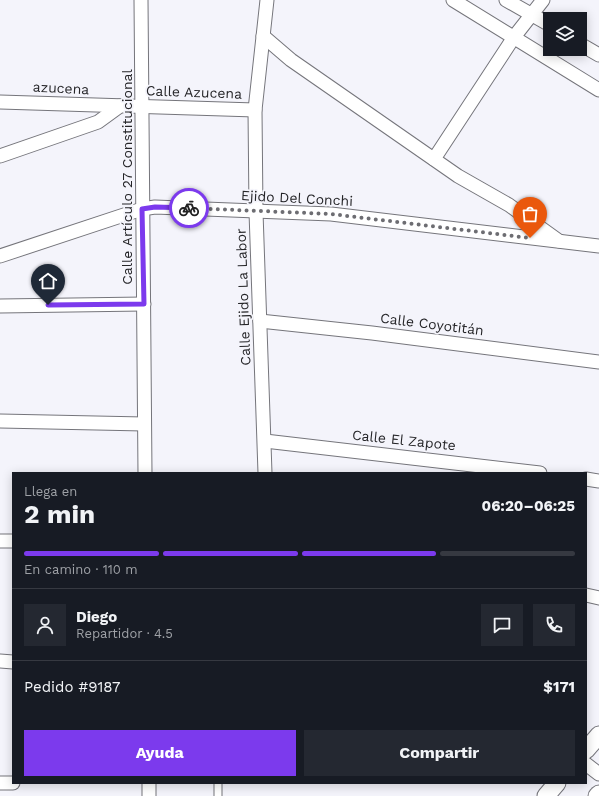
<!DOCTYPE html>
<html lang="es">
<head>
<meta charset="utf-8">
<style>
	:root { --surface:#171b24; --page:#242831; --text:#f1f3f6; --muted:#9ea1a6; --line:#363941; --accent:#7c3aed }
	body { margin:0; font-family:"Work Sans",sans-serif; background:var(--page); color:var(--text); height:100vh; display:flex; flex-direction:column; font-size:15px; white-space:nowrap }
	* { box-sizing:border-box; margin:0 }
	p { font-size:13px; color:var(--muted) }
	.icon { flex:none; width:22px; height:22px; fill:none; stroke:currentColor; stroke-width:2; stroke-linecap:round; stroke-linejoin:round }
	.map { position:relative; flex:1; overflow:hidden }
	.panel { position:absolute; left:12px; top:472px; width:575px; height:312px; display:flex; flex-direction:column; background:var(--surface); border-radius:0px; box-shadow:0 2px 10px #0003 }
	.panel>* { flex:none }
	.controls { position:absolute; left:543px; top:12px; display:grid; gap:8px }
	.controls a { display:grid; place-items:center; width:44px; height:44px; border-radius:0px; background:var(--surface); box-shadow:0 2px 10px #0003; font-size:20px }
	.pin { position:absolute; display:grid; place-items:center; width:34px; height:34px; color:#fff; margin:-41px -17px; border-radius:50% 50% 50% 0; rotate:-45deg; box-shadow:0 0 4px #0007 }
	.pin .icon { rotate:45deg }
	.courier { position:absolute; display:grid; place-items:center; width:40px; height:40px; margin:-20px; border:3px solid #7c3aed; border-radius:50%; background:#fff; color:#222; box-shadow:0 1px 5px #0007 }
	.headline em { font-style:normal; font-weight:700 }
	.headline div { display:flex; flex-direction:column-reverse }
	.headline { display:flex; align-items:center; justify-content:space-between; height:68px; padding:0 12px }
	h1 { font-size:26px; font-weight:700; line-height:30px }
	.bar { display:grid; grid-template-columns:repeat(4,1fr); gap:6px 4px; align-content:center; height:48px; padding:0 12px }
	.bar i { height:5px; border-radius:3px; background:var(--line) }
	.bar .active { background:var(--accent) }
	.bar p { grid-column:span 4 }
	.line { display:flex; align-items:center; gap:10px; padding:0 12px; border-top:1px solid var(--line) }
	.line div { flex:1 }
	.round { display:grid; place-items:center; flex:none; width:42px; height:42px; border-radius:0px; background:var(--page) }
	.action { display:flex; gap:8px; margin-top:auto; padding:8px 12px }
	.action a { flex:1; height:46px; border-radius:0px; background:var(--accent); color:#fff; font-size:16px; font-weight:700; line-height:46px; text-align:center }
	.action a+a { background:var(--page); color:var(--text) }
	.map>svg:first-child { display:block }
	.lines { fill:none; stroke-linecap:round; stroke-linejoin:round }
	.service-casing { stroke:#75757b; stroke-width:9 }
	.minor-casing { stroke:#75757b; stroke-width:15 }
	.tertiary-casing { stroke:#75757b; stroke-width:19 }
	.service { stroke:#fff; stroke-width:7 }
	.minor { stroke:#fff; stroke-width:13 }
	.tertiary { stroke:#fff; stroke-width:17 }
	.done { stroke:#6d6d72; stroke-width:4; stroke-dasharray:0 7.2 }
	.route { stroke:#7c3aed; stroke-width:5 }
	.labels { text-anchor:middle; stroke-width:3.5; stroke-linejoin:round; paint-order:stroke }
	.street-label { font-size:14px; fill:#252528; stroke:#f4f4fb }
</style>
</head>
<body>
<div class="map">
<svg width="599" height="796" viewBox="0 0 599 796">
	<rect width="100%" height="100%" fill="#f4f4fb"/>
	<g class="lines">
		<g class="service-casing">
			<polyline id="service" points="218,796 218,783"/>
		</g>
		<g class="minor-casing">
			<g id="minor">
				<polyline points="141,0 145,473"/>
				<polyline points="453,0 599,90"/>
				<polyline points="506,0 550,25"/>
				<polyline points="263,36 291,60 458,176 509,205 559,241"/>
				<polyline points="580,44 599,55"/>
				<polyline points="0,102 255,110"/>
				<polyline points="0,156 98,122 120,106"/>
				<polyline points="434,159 514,37 543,0"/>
				<polyline points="0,256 142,209 155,207 331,214 599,246"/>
				<polyline points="0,306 144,304"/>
				<polyline points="260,321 372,333 599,362"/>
				<polyline points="0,421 144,424"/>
				<polyline points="265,441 540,473"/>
				<polyline points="265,473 256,212 255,110 267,0"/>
				<polyline points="586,479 599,481"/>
				<polyline points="0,541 13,541"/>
				<polyline points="586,595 599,598"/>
				<polyline points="0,661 13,662"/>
				<polyline points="586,764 599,774"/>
				<polyline points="0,783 13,783"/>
				<polyline points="149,783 149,796"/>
			</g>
		</g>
		<g class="tertiary-casing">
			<g id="tertiary">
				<polyline points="586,750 599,735"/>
				<polyline points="546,796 557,783"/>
				<polyline points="597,796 599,794"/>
			</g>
		</g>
		<use href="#service" class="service"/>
		<use href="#minor" class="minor"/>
		<use href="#tertiary" class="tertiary"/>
	</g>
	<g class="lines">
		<polyline class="done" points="189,208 331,214 530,238"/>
		<polyline class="route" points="48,305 144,304 142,209 155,207 189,208"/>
	</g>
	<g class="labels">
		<g class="street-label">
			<text transform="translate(61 88) rotate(3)" y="5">azucena</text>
			<text transform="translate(194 92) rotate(2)" y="5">Calle Azucena</text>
			<text transform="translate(127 177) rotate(-90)" y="5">Calle Artículo 27 Constitucional</text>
			<text transform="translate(297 198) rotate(3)" y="5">Ejido Del Conchi</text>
			<text transform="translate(243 297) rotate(-92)" y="5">Calle Ejido La Labor</text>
			<text transform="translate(432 324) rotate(7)" y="5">Calle Coyotitán</text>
			<text transform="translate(404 440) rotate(6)" y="5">Calle El Zapote</text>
		</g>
	</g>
</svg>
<div class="controls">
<a><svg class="icon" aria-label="layers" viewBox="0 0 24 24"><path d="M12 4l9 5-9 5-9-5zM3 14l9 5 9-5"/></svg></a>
</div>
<div class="pin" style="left:530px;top:238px;background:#ea580c"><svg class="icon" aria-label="bag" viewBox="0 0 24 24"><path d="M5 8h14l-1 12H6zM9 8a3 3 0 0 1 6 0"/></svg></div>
<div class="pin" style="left:48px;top:305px;background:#1f2937"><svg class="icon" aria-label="home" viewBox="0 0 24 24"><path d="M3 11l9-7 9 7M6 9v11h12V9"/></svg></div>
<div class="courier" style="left:189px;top:208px"><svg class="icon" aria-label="bike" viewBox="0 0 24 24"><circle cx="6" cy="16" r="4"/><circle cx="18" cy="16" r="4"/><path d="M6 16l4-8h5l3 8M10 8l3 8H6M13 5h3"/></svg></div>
<section class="panel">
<div class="headline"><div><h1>2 min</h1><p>Llega en</p></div><em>06:20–06:25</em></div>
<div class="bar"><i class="active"></i><i class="active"></i><i class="active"></i><i></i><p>En camino · 110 m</p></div>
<div class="line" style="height:72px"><a class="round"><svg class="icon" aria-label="person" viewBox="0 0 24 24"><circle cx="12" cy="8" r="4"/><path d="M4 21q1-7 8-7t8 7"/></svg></a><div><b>Diego</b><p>Repartidor · 4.5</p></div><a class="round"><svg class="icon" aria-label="chat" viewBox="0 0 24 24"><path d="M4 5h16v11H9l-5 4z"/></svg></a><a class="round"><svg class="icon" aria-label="phone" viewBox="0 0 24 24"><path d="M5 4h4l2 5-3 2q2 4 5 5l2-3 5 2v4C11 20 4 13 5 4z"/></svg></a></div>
<div class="line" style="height:52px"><div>Pedido #9187</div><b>$171</b></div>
<div class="action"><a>Ayuda</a><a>Compartir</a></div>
</section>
</div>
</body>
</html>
